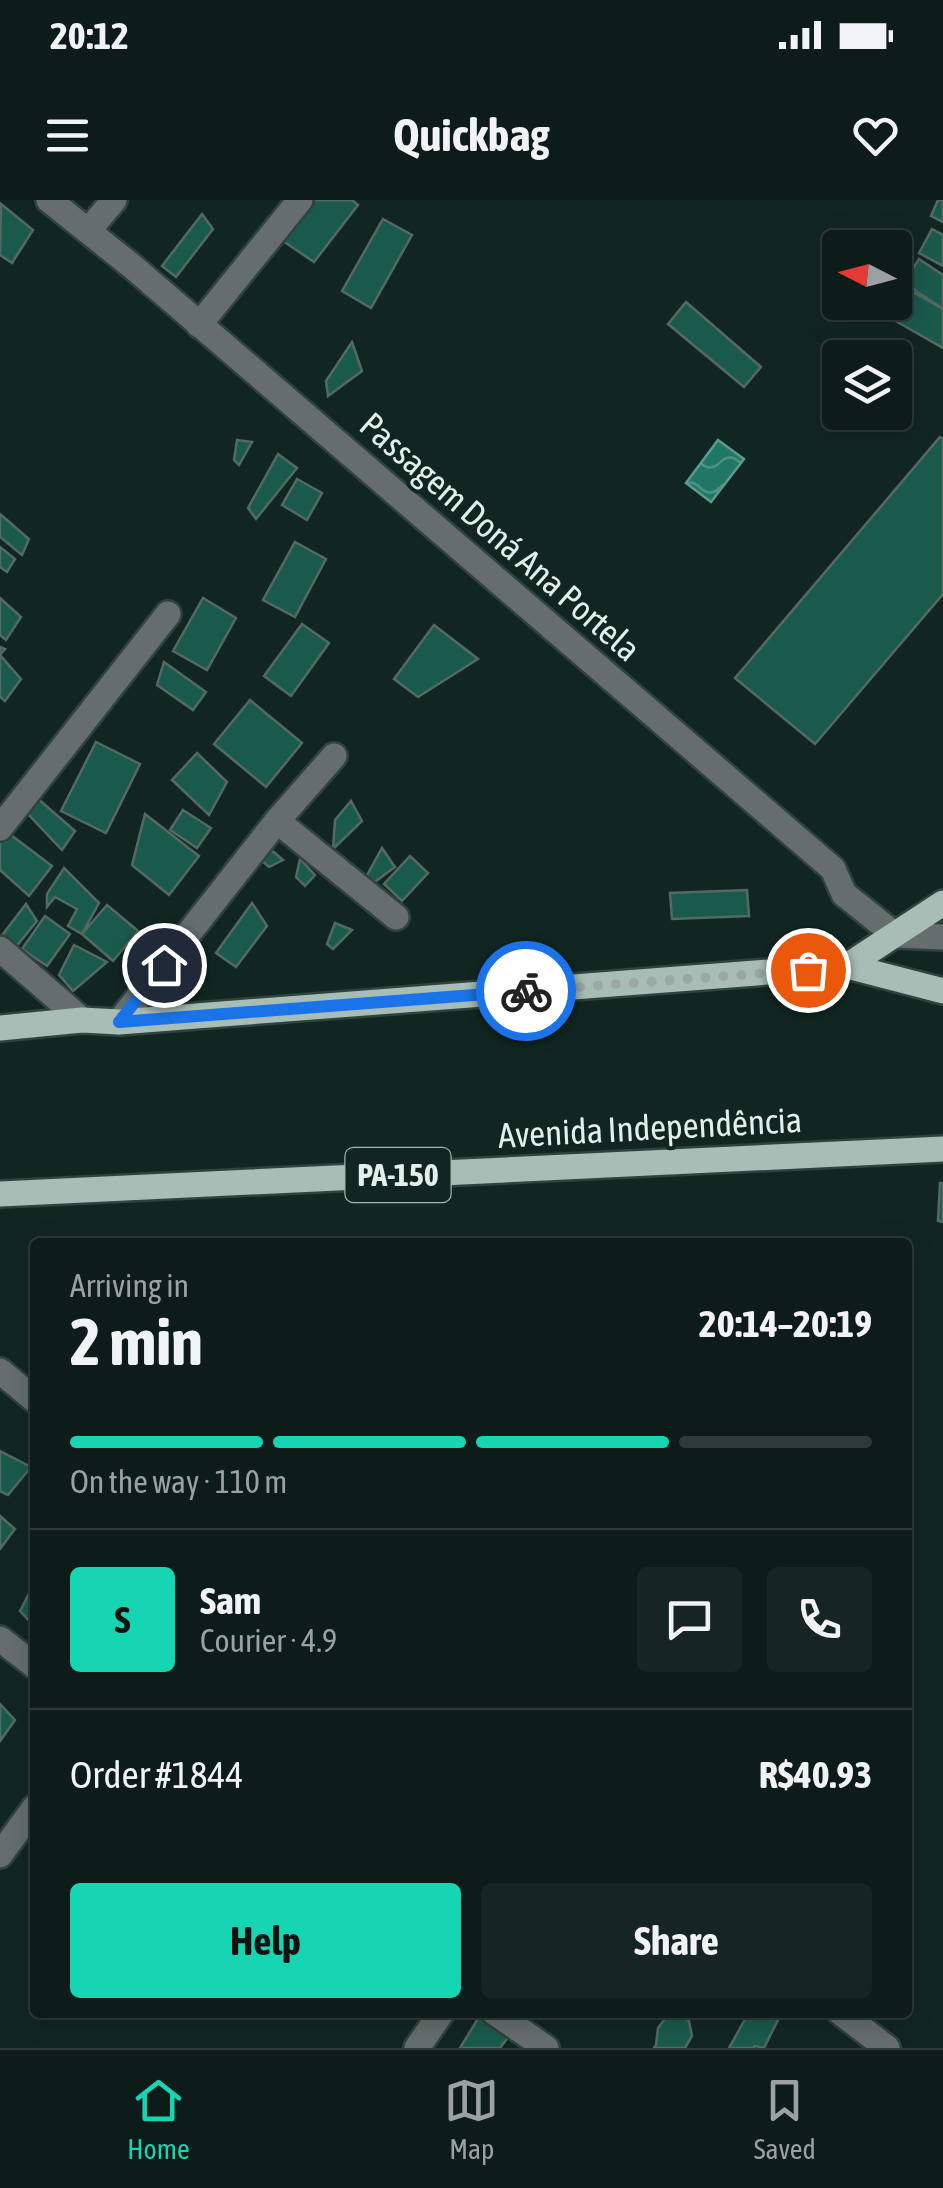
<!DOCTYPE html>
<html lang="en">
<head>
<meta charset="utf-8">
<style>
	:root { --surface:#0e1c19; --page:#172522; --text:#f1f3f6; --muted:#9ba1a2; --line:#2e3a38; --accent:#15d5b3 }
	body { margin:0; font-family:"Asap Condensed",sans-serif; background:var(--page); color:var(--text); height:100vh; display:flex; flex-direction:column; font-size:38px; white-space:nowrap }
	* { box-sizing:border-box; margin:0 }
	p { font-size:32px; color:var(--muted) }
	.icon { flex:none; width:55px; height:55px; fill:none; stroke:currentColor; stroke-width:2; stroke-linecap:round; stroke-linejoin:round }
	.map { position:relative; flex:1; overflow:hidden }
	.sheet { position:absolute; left:30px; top:1038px; width:882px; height:780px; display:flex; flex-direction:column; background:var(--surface); border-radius:10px; box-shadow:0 5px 25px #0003,0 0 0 2px var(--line) }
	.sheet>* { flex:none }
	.needle { width:65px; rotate:276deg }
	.controls { position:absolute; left:822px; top:30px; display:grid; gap:20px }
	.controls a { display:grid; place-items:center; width:90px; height:90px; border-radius:10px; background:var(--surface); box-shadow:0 5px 25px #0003,0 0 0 2px var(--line); font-size:50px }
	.pin { position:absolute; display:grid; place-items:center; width:85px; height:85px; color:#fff; margin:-42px; border:5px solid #fff; border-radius:50%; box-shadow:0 2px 10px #0007 }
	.courier { position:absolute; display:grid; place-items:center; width:100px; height:100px; margin:-50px; border:8px solid #1a73e8; border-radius:50%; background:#fff; color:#222; box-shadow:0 2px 12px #0007 }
	.summary em { font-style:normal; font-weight:700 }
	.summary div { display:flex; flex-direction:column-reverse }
	.summary { display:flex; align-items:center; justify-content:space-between; height:170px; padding:0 40px }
	h1 { font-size:65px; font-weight:700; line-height:75px }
	.bar { display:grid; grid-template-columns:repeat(4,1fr); gap:15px 10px; align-content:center; height:120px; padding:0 40px }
	.bar i { height:12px; border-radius:8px; background:var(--line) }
	.bar .on { background:var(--accent) }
	.bar p { grid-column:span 4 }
	.line { display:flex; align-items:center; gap:25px; padding:0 40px; border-top:2px solid var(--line) }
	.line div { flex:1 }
	.round { display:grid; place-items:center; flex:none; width:105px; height:105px; border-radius:10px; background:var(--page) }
	.cta { display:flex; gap:20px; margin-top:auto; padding:20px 40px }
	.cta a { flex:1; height:115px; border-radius:10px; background:var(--accent); color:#111; font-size:40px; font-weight:700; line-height:115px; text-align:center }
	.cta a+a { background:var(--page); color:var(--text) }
	.status { display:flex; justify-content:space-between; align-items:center; height:70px; padding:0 50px; background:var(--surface); direction:ltr }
	.status svg { height:28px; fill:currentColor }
	header { display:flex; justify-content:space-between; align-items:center; height:130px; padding:0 40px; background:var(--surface); font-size:45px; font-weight:700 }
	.menu { display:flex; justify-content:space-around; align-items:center; height:140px; border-top:2px solid var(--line); background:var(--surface); font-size:28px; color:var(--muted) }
	.menu a { display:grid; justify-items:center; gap:5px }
	.menu .on { color:var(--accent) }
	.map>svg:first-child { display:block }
	.water { fill:url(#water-waves); stroke:#5b9b8d; stroke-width:2.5 }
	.building { fill:#1a5a4c; stroke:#536962; stroke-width:2.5 }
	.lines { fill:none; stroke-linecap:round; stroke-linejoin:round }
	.minor-casing { stroke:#2f423d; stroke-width:30 }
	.major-casing { stroke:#2f423d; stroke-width:30 }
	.minor { stroke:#656e6c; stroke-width:25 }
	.major { stroke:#a9bdb7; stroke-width:25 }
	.done { stroke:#9aa9a4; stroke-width:10; stroke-dasharray:0 18 }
	.route { stroke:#1a73e8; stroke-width:12 }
	.labels { text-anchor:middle; stroke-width:8; stroke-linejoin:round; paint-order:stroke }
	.shield { fill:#122621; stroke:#a4b3ae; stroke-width:2.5 }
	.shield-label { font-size:32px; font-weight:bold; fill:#e3efeb }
	.street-label { font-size:35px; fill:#e3efeb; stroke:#122621 }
</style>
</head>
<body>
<div class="status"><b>20:12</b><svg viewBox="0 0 49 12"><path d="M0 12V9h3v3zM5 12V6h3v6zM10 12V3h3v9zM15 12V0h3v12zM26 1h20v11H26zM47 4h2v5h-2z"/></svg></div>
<header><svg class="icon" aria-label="menu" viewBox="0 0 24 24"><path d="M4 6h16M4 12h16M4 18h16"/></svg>Quickbag<svg class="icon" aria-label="heart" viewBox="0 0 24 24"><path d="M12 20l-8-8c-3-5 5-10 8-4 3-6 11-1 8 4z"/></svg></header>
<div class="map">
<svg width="943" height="1848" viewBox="0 0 943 1848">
	<defs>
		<pattern id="water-waves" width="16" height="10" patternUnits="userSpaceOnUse" patternTransform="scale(2.5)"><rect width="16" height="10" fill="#217765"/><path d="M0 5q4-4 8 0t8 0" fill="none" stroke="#4c9183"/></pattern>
	</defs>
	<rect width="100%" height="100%" fill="#122621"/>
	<polygon class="water" points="718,240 744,259 711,302 686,283"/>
	<g class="building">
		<polygon points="313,0 352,0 358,5 314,62 280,39"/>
		<polygon points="938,0 943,0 943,22 931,16"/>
		<polygon points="1,4 33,30 12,63 0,55"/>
		<polygon points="202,14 213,29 176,77 162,66"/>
		<polygon points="383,19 412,35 371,108 342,91"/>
		<polygon points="932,29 943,35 943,66 919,53"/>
		<polygon points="919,59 943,75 943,109 904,83"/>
		<polygon points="897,83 943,109 943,148 880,112 886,102 895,102"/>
		<polygon points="686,102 761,167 744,187 668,124"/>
		<polygon points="352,142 362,171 328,196 326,181"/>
		<polygon points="940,237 943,239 943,394 815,544 735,478"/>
		<polygon points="237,240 252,242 239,265 234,260"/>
		<polygon points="278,254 297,268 256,319 248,308"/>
		<polygon points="297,279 322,293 307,320 282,305"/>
		<polygon points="0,314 29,339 22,355 0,337"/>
		<polygon points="295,342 326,359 295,417 263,400"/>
		<polygon points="0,347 15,359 7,372 0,367"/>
		<polygon points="0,398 21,417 6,440 0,435"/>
		<polygon points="203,398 236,418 207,470 173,451"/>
		<polygon points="302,424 329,443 291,496 264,476"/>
		<polygon points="434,425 478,459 418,497 394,479"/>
		<polygon points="0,447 5,449 0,455 21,479 5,501 0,497"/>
		<polygon points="164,462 206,492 193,510 157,485"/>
		<polygon points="250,500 302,543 266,587 214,544"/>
		<polygon points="96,542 140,564 106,633 61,611"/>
		<polygon points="197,553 227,582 209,615 172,580"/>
		<polygon points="36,597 75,631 62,650 28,614"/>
		<polygon points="351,601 362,621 333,649 335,620"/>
		<polygon points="183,610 211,628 197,648 170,630"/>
		<polygon points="145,614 199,656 169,695 132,665"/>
		<polygon points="3,629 52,666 29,696 0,670 0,634"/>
		<polygon points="268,647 283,660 269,667 259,658"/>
		<polygon points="382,648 395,667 372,684 366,677"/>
		<polygon points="410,656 428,673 402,701 384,684"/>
		<polygon points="300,659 315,675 305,686 296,677"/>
		<polygon points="64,668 99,703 82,734 68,726 77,709 55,697 47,707 47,694"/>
		<polygon points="747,690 749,716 672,719 670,693"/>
		<polygon points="252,703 267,726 236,767 216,753"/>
		<polygon points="26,704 37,721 15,748 3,734"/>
		<polygon points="107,705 138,731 113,761 82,734"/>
		<polygon points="45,716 70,734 47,766 22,749"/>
		<polygon points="335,723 352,730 333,749 327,744"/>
		<polygon points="74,745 107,762 73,791 59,775"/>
		<polygon points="940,983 943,983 943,1022 938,1021"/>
		<polygon points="0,1251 31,1267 8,1295 0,1291"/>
		<polygon points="0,1316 15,1329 0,1349"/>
		<polygon points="35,1382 35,1427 20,1411"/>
		<polygon points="0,1504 15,1520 0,1541"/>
		<polygon points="482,1812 509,1836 500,1848 460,1848"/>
		<polygon points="670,1812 676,1812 689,1821 692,1836 685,1848 654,1848 656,1845 658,1828"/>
		<polygon points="749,1812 782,1812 764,1848 755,1846 753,1848 729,1848"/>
	</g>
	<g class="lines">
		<g class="minor-casing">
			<g id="minor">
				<polyline points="49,0 133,67 833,669 844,694 895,735 943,737"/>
				<polyline points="89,30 114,0"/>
				<polyline points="199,125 300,0"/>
				<polyline points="277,621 396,717"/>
				<polyline points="0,628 168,414"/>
				<polyline points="0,749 82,820"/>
				<polyline points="119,822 277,621 334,556"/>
				<polyline points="0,1171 35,1200"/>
				<polyline points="0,1439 35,1466"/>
				<polyline points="0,1655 35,1607"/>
				<polyline points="494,1812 546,1848"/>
				<polyline points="840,1812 887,1848"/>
				<polyline points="417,1848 442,1812"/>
			</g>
		</g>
		<g class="major-casing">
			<g id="major">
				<polyline points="847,766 943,703"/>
				<polyline points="0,828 82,820 119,822 222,814 847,766 943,791"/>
				<polyline points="0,994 943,949"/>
			</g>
		</g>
		<use href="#minor" class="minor"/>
		<use href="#major" class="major"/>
	</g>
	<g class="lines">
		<polyline class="done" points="526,791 808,770"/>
		<polyline class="route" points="164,765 119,822 526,791"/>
	</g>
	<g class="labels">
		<rect class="shield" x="345.5" y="948" width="105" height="54" rx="8"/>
		<g class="shield-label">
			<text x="398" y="986">PA-150</text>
		</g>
		<g class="street-label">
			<text transform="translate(500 337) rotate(41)" y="12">Passagem Doná Ana Portela</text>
			<text transform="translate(650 928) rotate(-3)" y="12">Avenida Independência</text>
		</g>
	</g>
</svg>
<div class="controls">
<a><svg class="needle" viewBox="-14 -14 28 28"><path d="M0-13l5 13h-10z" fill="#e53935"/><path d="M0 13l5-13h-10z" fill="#9ba1a2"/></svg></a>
<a><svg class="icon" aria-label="layers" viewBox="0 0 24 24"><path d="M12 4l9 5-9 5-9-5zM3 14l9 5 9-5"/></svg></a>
</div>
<div class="pin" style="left:808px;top:770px;background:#ea580c"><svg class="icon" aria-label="bag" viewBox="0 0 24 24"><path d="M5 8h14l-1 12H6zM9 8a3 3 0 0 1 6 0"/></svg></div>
<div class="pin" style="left:164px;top:765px;background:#1f2937"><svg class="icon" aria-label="home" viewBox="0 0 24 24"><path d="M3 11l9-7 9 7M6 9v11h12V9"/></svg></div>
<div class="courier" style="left:526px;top:791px"><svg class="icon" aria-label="bike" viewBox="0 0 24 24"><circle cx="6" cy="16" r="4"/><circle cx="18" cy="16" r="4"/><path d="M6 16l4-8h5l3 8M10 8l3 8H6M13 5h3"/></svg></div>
<section class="sheet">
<div class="summary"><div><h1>2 min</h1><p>Arriving in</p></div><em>20:14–20:19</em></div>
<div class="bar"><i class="on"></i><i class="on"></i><i class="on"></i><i></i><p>On the way · 110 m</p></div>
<div class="line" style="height:180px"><b class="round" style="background:var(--accent);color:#111">S</b><div><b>Sam</b><p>Courier · 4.9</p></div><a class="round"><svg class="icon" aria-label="chat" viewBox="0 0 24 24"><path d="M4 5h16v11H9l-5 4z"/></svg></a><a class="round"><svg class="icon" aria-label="phone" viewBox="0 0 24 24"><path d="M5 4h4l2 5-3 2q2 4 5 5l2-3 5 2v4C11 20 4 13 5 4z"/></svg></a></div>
<div class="line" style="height:130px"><div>Order #1844</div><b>R$40.93</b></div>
<div class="cta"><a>Help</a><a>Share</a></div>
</section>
</div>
<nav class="menu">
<a class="on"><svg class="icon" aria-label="home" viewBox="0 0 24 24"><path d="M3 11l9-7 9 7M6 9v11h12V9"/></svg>Home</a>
<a><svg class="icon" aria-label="map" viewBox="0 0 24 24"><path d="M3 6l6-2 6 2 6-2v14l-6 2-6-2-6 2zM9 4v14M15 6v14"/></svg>Map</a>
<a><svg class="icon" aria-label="saved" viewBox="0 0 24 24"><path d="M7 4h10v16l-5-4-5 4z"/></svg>Saved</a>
</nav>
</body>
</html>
